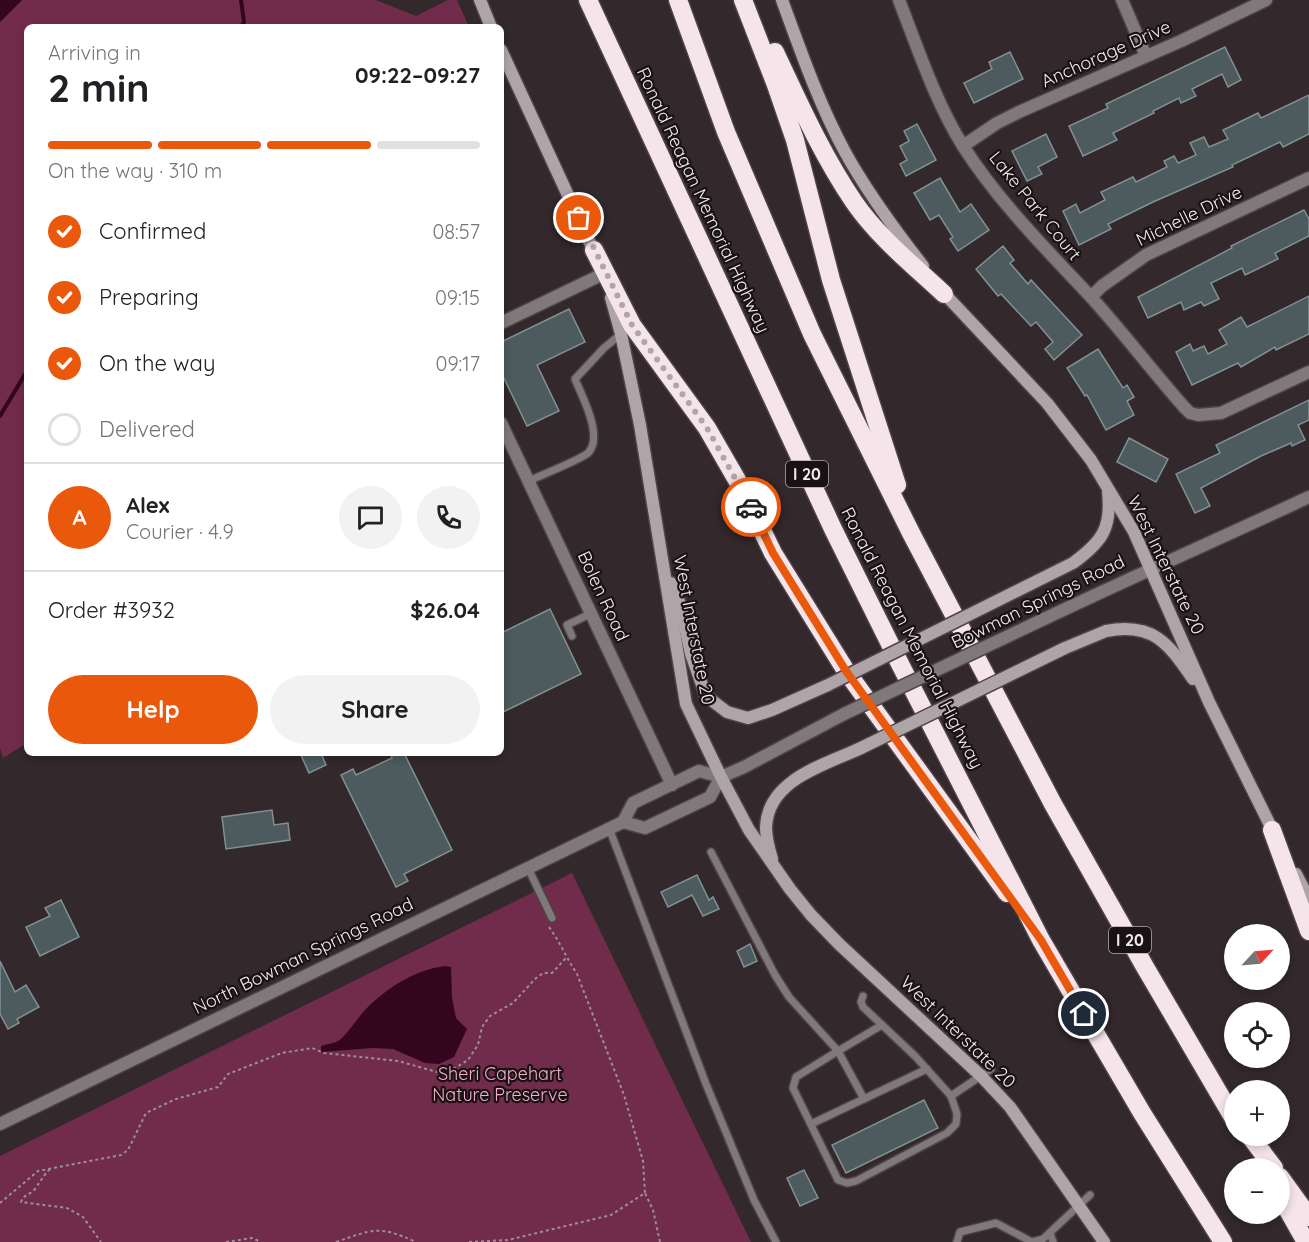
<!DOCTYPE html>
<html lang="en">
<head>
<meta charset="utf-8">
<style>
	:root { --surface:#fff; --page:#f2f2f2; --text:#202124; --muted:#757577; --line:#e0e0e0; --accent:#ea580c }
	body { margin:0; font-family:Quicksand,sans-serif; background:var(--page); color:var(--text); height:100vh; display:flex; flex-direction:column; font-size:22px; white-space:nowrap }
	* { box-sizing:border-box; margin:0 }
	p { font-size:20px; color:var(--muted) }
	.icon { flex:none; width:33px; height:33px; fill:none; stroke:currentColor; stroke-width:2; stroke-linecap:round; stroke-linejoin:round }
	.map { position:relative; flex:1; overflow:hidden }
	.sheet { position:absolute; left:24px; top:24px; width:480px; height:732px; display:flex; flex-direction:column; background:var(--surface); border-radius:9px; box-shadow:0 3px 9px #0003 }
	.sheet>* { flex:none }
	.needle { width:39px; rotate:64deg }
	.controls { position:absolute; left:1224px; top:924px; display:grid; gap:12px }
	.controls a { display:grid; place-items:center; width:66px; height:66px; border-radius:50%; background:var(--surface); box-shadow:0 3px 9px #0003; font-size:30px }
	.pin { position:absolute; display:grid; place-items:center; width:51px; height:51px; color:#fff; margin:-26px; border:3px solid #fff; border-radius:50%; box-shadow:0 2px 6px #0007 }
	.courier { position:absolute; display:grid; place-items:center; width:60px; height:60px; margin:-30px; border:4px solid #ea580c; border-radius:50%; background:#fff; color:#222; box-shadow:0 2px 8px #0007 }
	.head em { font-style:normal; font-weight:700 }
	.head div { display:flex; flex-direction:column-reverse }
	.head { display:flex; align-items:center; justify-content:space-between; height:102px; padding:0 24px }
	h1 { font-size:39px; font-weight:700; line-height:45px }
	.bar { display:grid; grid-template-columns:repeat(4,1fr); gap:9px 6px; align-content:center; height:72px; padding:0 24px }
	.bar i { height:8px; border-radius:4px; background:var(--line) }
	.bar .on { background:var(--accent) }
	.bar p { grid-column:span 4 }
	.line { display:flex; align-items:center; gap:15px; padding:0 24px; border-top:2px solid var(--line) }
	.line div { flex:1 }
	.round { display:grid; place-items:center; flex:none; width:63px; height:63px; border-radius:32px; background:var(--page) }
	ol { padding:0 24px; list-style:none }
	li { display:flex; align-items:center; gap:18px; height:66px }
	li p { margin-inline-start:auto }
	li .icon { padding:6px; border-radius:50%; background:var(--accent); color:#fff; stroke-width:4 }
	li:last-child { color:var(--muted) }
	li i { width:33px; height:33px; border:3px solid var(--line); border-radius:50% }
	.primary-button { display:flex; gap:12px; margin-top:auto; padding:12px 24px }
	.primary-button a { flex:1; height:69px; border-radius:36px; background:var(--accent); color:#fff; font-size:24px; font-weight:700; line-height:69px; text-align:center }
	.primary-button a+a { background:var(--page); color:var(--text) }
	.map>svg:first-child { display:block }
	.green { fill:#712c4b }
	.water { fill:#34061d }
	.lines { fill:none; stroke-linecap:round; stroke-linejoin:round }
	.stream { stroke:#34061d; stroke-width:4 }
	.building { fill:#4d5b5e; stroke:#819194; stroke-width:1.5 }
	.service-casing { stroke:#4e4347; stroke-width:10 }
	.minor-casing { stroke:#4e4347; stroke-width:15 }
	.tertiary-casing { stroke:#4e4347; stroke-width:15 }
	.secondary-casing { stroke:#4e4347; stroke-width:15 }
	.motorway-casing { stroke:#4e4347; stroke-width:21 }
	.path { stroke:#9b9194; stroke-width:2; stroke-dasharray:3 3; stroke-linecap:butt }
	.service { stroke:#7f797b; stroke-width:7 }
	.minor { stroke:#7f797b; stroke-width:12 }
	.tertiary { stroke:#7f797b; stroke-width:12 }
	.secondary { stroke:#afa4a8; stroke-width:12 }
	.motorway { stroke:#f5e5ea; stroke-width:18 }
	.tertiary-bridge-casing { stroke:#4e4347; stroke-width:15; stroke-linecap:butt }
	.secondary-bridge-casing { stroke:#4e4347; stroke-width:15; stroke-linecap:butt }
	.tertiary-bridge { stroke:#7f797b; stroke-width:12 }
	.secondary-bridge { stroke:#afa4a8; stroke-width:12 }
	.done { stroke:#b0a6a9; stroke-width:6; stroke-dasharray:0 10.8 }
	.route { stroke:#ea580c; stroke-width:8 }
	.labels { text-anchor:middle; stroke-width:4.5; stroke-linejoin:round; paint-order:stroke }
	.shield { fill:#181214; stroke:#b1a9ac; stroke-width:1.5 }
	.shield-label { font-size:16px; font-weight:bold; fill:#f3eaed }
	.street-label { font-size:18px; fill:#f3eaed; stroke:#181214 }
	.park-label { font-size:18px; fill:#f8adc9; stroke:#181214 }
</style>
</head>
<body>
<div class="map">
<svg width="1309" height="1242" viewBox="0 0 1309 1242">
	<rect width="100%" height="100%" fill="#33282c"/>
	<g class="green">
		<polygon points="22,0 376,0 416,16 448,0 457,0 469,27 27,27 27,743 3,758 0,748 0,22"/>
		<polygon points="572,873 751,1242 0,1242 0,1156"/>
	</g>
	<g class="water">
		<polygon points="0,0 22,0 0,22"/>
		<path d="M445 966 451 967 452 998 456 1018 467 1029 454 1057 439 1064 425 1063 393 1049 373 1048 321 1052V1046C328 1044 338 1043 343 1037 351 1029 358 1017 367 1008 388 987 415 970 445 966Z"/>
	</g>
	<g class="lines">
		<g class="stream">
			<polyline points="241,27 244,22 241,0"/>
			<polyline points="0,416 27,371"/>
		</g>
	</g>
	<g class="building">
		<polygon points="1225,47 1241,80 1228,87 1222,74 1192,89 1196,96 1181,103 1179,98 1153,111 1154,113 1113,133 1117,140 1083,156 1069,126 1108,108 1106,104"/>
		<polygon points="1010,52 1023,79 974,103 964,83 992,69 989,62"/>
		<polygon points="1309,95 1309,134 1283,147 1280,142 1232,165 1233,167 1153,202 1108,224 1111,229 1079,245 1063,211 1076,204 1080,213 1105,200 1101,192 1133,177 1136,182 1167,167 1164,161 1174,156 1178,163 1196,155 1190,143 1204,137 1209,147 1228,139 1223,130 1258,113 1261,118"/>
		<polygon points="917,124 936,160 906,176 900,164 907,160 900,146 909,141 904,131"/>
		<polygon points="1046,134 1057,157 1038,167 1042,174 1027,181 1012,151"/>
		<polygon points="940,178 960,212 971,204 989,230 958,251 950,239 953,237 939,215 930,220 914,193"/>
		<polygon points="1304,210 1309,219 1309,236 1275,253 1278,259 1245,275 1242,268 1211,283 1219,299 1204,306 1201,302 1184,310 1181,302 1148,318 1138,297 1232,248 1231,246"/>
		<polygon points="1003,246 1014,260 1010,263 1028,284 1031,280 1082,335 1054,360 1045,349 1053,342 1036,322 1031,326 1001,294 998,296 976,269"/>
		<polygon points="1309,296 1309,334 1276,350 1275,347 1241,367 1238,363 1192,385 1176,352 1190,344 1193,351 1204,346 1208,354 1227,344 1219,330 1241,317 1247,327"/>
		<polygon points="569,309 585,342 537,365 559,411 527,426 501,372 501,342"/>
		<polygon points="1098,349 1123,388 1127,385 1134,397 1127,401 1134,415 1106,430 1087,395 1085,396 1067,368"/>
		<polygon points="1309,400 1309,420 1298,425 1305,440 1292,446 1291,443 1261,456 1201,488 1210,506 1195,513 1176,474 1220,453 1216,445"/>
		<polygon points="1129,438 1168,459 1156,482 1117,462"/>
		<polygon points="550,609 581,674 501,713 501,633"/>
		<polygon points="300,753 321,753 326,765 309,773"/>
		<polygon points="390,753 404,753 452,850 404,874 408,881 396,887 341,775 353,769 356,775 392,758"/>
		<polygon points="272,810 274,825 288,823 290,840 226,849 222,817"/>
		<polygon points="697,875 709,900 713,897 719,909 703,916 692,895 668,907 661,892"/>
		<polygon points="61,900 79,937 40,956 26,927 50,916 45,908"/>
		<polygon points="750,944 757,961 744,967 737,951"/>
		<polygon points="0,961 15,992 26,985 39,1007 17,1019 19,1023 8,1029 0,1014"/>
		<polygon points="924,1100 938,1128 846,1173 832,1145"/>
		<polygon points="804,1170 818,1198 800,1206 787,1178"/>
	</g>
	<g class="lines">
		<g class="service-casing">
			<g id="service">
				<path d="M529 481C539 476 582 459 588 453 604 437 582 396 575 379L604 348 621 334"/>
				<polyline points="572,636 567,625 592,613"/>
				<polyline points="609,828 706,1084 754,1200 776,1242"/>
				<polyline points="711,852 775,975 789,997 838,1051 882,1025"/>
				<polyline points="528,868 552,918"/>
				<polyline points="863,996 861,1002 863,1007 915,1056 951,1096 991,1069"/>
				<polyline points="864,1099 838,1051 796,1077 793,1088 838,1180 847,1183 856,1181 947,1133 956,1124 957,1114 951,1096"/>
				<polyline points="811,1124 927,1069"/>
				<polyline points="1050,1233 1053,1242"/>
				<polyline points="957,1242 960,1232 996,1223 1032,1242"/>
				<polyline points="1032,1242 1043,1239 1090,1195"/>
			</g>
		</g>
		<g class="minor-casing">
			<g id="minor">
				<path d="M899 0C918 49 935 101 963 146 998 201 1046 249 1090 296 1123 332 1152 371 1185 408L1190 413 1198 415 1221 413 1309 372"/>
				<polyline points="1122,0 1146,56"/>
				<polyline points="963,146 997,123 1019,112 1181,41 1266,0"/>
				<polyline points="1091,297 1102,286 1146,255 1309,178"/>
				<polyline points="501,323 603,274"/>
				<polyline points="501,423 672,785"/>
			</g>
		</g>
		<g class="tertiary-casing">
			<g id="tertiary">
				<path d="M1044 619C1132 577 1221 538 1309 497"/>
				<polyline points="721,777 744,767 844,714"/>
				<polyline points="623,822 645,828 710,797 721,777"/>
				<polyline points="0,1124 623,822 633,803 699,771 721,777"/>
			</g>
		</g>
		<g class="secondary-casing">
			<g id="secondary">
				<polyline points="480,0 491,27"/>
				<path d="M782 0C801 52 819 104 845 152 867 192 895 230 923 266"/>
				<polyline points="501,50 596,256"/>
				<polyline points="940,289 1047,403 1091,460 1134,532 1209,702 1275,835"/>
				<polyline points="611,298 621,334 640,425 686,704 721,777 749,830 790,889 811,915 839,944 981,1076 1010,1107 1104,1242"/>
				<path d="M1073 563C1102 542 1112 528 1108 492"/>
				<polyline points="671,583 680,604 691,654 706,696 727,712 748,718 772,710 828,685"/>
				<path d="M1106 631C1153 622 1168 643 1193 679"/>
				<path d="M772 859C769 849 766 838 766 827 768 779 825 765 861 748"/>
				<polyline points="1296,874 1309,899"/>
			</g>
		</g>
		<g class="motorway-casing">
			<g id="motorway">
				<polyline points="588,0 833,529 898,660 1041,940 1142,1113 1223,1242"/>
				<polyline points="678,0 726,132 812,334 911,533 1053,804 1145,967 1234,1119"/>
				<polyline points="743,0 776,85 795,140 831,280 897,485"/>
				<path d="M775 52C799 103 822 155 854 202 878 237 913 265 944 294"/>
				<polyline points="594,250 632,325 707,428 741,487 773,553 846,671 1007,893"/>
				<polyline points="1272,830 1309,931"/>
				<polyline points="1250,1136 1274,1168"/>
				<polyline points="1280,1177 1309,1217"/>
				<polyline points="1280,1196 1306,1242"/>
			</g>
		</g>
		<g class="path">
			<path d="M549 927C560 942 567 959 577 974L624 1095 643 1161 645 1193"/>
			<path d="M50 1169C43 1176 40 1182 35 1189 30 1195 24 1194 21 1202L67 1208 83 1217 101 1242"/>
			<polyline points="0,1203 38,1171 121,1155 128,1150 146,1113 176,1099 218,1087 228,1074 282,1053 312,1048 324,1053 398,1061 437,1072 455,1068 468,1060 478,1045 482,1027 490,1016 513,1003 535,979 543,973 552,973 566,958"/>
			<polyline points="226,1242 252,1238 261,1242"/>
			<path d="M336 1242C374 1229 378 1225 416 1242"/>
			<polyline points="469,1242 508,1240 611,1215 645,1193 653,1210 660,1242"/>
		</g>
		<use href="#service" class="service"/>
		<use href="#minor" class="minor"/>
		<use href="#tertiary" class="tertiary"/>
		<use href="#secondary" class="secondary"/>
		<use href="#motorway" class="motorway"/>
		<g class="tertiary-bridge-casing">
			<polyline id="tertiary-bridge" points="844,714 1044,619"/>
		</g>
		<g class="secondary-bridge-casing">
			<g id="secondary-bridge">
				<polyline points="828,685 1073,563"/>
				<polyline points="861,748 1065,648 1106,631"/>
			</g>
		</g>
		<use href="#tertiary-bridge" class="tertiary-bridge"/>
		<use href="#secondary-bridge" class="secondary-bridge"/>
	</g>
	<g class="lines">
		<polyline class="done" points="579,218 632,325 707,428 751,507"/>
		<polyline class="route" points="751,507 773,553 846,671 1041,940 1084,1014"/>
	</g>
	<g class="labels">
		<g class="shield">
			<rect x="786" y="461" width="42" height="26" rx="4.5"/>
			<rect x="1109" y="927" width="42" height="26" rx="4.5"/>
		</g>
		<g class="shield-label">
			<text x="807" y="480">I 20</text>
			<text x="1130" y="946">I 20</text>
		</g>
		<g class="street-label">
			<text transform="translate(1106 54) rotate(-24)" y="6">Anchorage Drive</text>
			<text transform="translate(703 200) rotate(65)" y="6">Ronald Reagan Memorial Highway</text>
			<text transform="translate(1035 206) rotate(51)" y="6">Lake Park Court</text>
			<text transform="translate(1189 216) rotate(-26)" y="6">Michelle Drive</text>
			<text transform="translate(1166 565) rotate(64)" y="6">West Interstate 20</text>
			<text transform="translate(603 596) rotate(65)" y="6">Bolen Road</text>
			<text transform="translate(1038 602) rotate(-26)" y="6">Bowman Springs Road</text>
			<text transform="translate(694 630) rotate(79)" y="6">West Interstate 20</text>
			<text transform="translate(912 638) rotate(63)" y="6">Ronald Reagan Memorial Highway</text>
			<text transform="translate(303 956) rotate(-26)" y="6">North Bowman Springs Road</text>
			<text transform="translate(958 1032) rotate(44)" y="6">West Interstate 20</text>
		</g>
		<g class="park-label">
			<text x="500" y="1080">Sheri Capehart<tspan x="500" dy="21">Nature Preserve</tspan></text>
		</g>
	</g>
</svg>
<div class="controls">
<a><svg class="needle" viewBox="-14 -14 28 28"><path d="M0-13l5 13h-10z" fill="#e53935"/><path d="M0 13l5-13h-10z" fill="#757577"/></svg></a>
<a><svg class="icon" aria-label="locate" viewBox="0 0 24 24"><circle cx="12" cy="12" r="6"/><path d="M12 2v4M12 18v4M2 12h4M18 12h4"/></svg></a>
<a>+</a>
<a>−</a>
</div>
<div class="pin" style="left:579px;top:218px;background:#ea580c"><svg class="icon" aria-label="bag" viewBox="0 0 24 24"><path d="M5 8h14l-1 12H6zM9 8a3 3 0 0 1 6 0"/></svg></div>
<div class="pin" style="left:1084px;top:1014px;background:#1f2937"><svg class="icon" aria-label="home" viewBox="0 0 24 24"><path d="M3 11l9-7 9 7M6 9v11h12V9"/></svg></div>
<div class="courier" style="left:751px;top:507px"><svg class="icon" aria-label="car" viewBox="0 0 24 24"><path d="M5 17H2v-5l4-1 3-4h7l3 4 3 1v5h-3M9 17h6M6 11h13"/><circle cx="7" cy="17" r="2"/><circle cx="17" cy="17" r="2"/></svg></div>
<section class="sheet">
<div class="head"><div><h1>2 min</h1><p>Arriving in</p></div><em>09:22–09:27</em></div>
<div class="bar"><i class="on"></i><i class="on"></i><i class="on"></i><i></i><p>On the way · 310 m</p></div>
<ol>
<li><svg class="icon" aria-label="check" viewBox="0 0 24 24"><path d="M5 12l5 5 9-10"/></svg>Confirmed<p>08:57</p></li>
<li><svg class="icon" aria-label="check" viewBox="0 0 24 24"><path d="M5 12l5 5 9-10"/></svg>Preparing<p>09:15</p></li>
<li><svg class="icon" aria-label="check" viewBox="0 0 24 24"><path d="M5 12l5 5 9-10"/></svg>On the way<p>09:17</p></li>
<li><i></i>Delivered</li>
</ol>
<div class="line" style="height:108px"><b class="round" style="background:var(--accent);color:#fff">A</b><div><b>Alex</b><p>Courier · 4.9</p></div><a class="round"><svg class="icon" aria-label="chat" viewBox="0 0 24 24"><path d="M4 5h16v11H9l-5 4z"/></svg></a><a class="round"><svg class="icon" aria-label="phone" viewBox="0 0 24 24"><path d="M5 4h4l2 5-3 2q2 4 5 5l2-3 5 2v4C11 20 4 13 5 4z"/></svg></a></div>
<div class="line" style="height:78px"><div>Order #3932</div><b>$26.04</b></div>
<div class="primary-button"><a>Help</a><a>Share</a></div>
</section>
</div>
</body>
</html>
